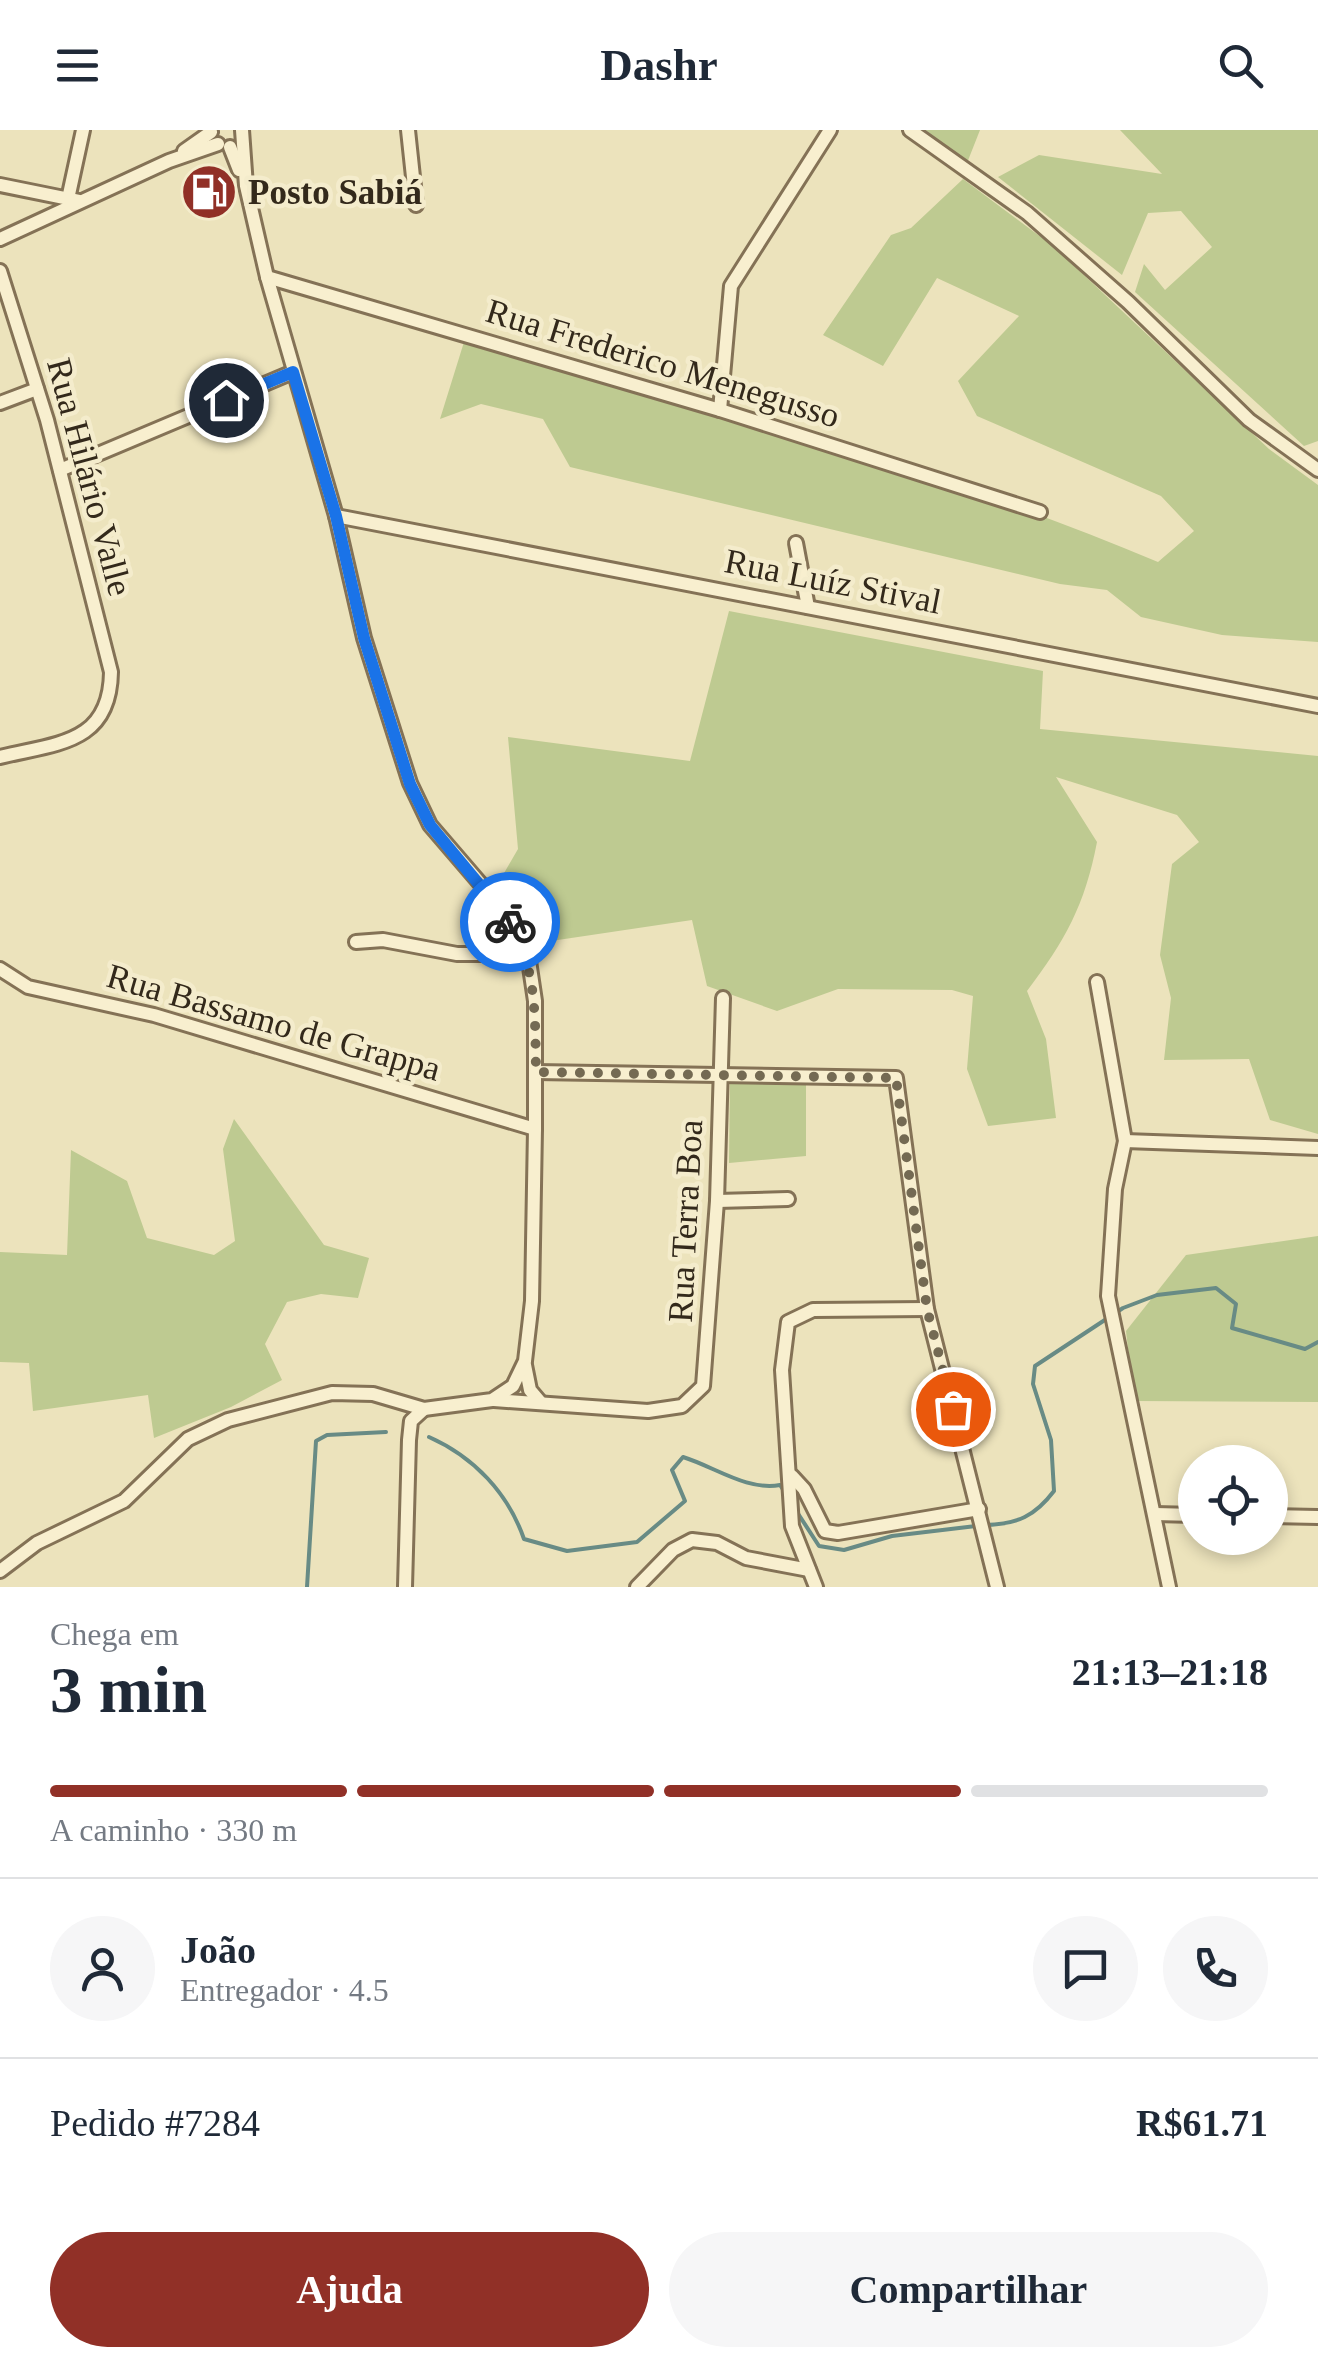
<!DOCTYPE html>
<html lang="pt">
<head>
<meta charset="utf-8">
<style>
	:root { --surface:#fff; --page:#f6f6f7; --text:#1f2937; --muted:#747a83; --line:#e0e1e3; --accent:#913027 }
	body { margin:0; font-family:"Times New Roman",serif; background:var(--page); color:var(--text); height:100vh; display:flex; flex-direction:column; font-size:38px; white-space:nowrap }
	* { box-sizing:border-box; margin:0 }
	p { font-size:32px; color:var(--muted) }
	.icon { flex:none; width:55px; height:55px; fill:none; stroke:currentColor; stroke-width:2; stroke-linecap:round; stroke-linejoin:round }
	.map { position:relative; height:1457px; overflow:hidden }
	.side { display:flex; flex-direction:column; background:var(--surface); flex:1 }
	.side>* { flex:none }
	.fabs { position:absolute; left:1178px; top:1315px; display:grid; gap:20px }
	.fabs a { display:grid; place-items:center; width:110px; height:110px; border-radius:50%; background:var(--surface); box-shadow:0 5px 15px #0003; font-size:50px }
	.pin { position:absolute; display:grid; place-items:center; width:85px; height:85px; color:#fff; margin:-42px; border:5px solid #fff; border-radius:50%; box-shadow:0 2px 10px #0007 }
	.courier { position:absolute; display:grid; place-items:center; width:100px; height:100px; margin:-50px; border:8px solid #1a73e8; border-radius:50%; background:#fff; color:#222; box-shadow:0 2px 12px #0007 }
	.headline em { font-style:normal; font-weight:700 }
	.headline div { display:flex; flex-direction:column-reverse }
	.headline { display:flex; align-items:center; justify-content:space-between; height:170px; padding:0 50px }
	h1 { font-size:65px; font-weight:700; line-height:75px }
	.bar { display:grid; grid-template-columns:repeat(4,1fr); gap:15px 10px; align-content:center; height:120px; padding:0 50px }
	.bar i { height:12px; border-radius:8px; background:var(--line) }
	.bar .active { background:var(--accent) }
	.bar p { grid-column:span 4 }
	.line { display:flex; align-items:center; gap:25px; padding:0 50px; border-top:2px solid var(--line) }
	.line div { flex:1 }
	.round { display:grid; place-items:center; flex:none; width:105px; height:105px; border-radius:52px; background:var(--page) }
	.primary-button { display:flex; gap:20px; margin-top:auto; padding:20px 50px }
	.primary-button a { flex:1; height:115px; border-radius:60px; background:var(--accent); color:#fff; font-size:40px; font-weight:700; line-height:115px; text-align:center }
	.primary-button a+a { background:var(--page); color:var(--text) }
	header { display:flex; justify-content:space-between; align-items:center; height:130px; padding:0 50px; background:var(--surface); font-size:45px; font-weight:700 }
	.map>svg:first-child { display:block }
	.green { fill:#beca91 }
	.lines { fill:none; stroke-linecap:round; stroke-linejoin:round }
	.stream { stroke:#688b85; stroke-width:4 }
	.minor-casing { stroke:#847256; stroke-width:18 }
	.minor { stroke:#f8efcf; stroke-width:12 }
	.done { stroke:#746a53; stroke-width:10; stroke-dasharray:0 18 }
	.route { stroke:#1a73e8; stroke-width:12 }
	.labels { text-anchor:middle; stroke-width:9; stroke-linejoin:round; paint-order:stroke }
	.poi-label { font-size:35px; font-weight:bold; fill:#33291b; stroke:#f4eccc; text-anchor:start }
	.street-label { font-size:35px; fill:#33291b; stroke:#f4eccc }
</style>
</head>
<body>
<header><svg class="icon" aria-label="menu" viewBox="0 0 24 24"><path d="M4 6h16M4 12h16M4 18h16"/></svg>Dashr<svg class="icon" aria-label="search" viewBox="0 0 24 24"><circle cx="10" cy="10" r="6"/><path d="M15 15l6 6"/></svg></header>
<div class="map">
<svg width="1318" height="1457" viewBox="0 0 1318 1457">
	<rect width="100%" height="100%" fill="#ece3bc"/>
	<g class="green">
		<polygon points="925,0 980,0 967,33"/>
		<polygon points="1120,0 1318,0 1318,311 1304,316 1135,162 1144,134 1165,160 1212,117 1181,81 1148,83 1122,145 998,47 1039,25 1162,44"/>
		<path d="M963 49 1053 116 1269 319 1318 355V512L1222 505 1141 487 1107 460 1060 454 570 337 543 289 481 274 440 289 464 212C694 271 939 340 1158 432L1194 401 1161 366 977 286 958 251 1019 186 937 148 883 236 823 205 891 105 911 98Z"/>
		<path d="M729 481 1043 541 1040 599 1318 626V1004L1270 990 1249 929 1164 930 1171 868 1160 825 1172 734 1199 712 1177 685 1056 647 1097 712C1085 775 1065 811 1027 861L1046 909 1056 988 988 996 967 939 973 866 952 860 838 859 777 881 707 856 692 790 531 814 496 757 518 719 508 607 690 631Z"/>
		<polygon points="730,949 806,951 806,1026 729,1033"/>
		<polygon points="234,989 324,1115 369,1128 358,1168 321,1164 287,1172 265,1214 282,1250 231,1277 154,1308 148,1265 33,1281 29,1233 0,1232 0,1122 67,1125 71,1020 127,1051 147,1108 214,1125 235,1111 223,1019"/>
		<polygon points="1318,1106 1318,1272 1134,1271 1126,1201 1186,1125"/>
	</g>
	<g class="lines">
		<g class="stream">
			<path d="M429 1307C474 1327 508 1363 524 1409L567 1421 637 1412 685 1371 672 1340 683 1327C715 1337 747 1361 780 1355L784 1361"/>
			<polyline points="797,1382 819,1416 844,1420 892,1406 976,1396"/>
			<path d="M985 1395C1018 1394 1035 1386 1054 1361L1051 1310 1033 1254 1035 1236 1123 1178 1157 1165 1216 1158 1236 1174 1232 1198 1305 1219 1318 1212"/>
			<polyline points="307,1457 316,1311 327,1305 386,1302"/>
		</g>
		<g class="minor-casing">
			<g id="minor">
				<polyline points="408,0 416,75"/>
				<polyline points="910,0 1027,83 1128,172 1249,290 1318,340"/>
				<polyline points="230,17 239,40"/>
				<polyline points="184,21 211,2"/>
				<polyline points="0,55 79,71"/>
				<polyline points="68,69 83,0"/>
				<polyline points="0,109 169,31 218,14"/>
				<path d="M0 141 47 290 111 542C110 614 57 613 0 627"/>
				<polyline points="267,147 720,280 1040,382"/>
				<polyline points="0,273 37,259"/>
				<polyline points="720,280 731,156 830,0"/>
				<polyline points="60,340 293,242"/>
				<polyline points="336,386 1318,576"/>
				<polyline points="796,413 808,477"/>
				<polyline points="356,812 383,810 457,824 528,824"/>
				<polyline points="0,839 28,857 154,885 535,999"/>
				<polyline points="1097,852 1125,1011 1115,1059 1108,1166 1169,1457"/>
				<polyline points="536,942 896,948 927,1179 997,1457"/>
				<polyline points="1125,1011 1318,1018"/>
				<polyline points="717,1071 788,1069"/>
				<polyline points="525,1235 530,1260 541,1273"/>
				<polyline points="494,1270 648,1281 682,1276 703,1256 717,1071 723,868"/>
				<polyline points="792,1346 804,1359 825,1401 838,1403 979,1379"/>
				<polyline points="1155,1384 1195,1385"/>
				<polyline points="1270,1386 1318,1387"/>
				<polyline points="0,1441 37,1413 124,1371 188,1309 228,1290 332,1263 373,1264 424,1279 492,1270 513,1256 525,1231 532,1171 535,999 535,871 528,824 503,780 430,695 410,653 364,508 336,386 267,147 246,56 242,0"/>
				<polyline points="405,1457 409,1310 411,1291 424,1279"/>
				<polyline points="637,1457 673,1420 692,1410 717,1413 746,1428 809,1440"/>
				<polyline points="816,1457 792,1396 782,1240 788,1192 813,1180 927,1179"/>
			</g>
		</g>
		<use href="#minor" class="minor"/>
	</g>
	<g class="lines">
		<path class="done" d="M510 792C537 840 535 887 536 942L896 948 927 1179 953 1279"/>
		<polyline class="route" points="226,270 293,242 336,386 364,508 410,654 430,695 510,792"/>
	</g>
	<defs>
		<g id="fuel-disc" transform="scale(2.875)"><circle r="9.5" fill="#913027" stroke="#f4eccc"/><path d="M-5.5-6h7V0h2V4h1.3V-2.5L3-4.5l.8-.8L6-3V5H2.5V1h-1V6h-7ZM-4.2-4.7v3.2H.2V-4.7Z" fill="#fff"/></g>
	</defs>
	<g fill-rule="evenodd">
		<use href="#fuel-disc" x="209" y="62"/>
	</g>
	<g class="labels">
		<g class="poi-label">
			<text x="248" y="74">Posto Sabiá</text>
		</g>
		<g class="street-label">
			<text transform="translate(663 233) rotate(17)" y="12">Rua Frederico Menegusso</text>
			<text transform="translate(90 347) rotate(75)" y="12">Rua Hilário Valle</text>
			<text transform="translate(833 451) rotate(11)" y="12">Rua Luíz Stival</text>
			<text transform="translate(274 892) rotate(16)" y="12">Rua Bassamo de Grappa</text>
			<text transform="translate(685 1091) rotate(-87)" y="12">Rua Terra Boa</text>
		</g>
	</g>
</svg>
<div class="fabs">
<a><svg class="icon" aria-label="locate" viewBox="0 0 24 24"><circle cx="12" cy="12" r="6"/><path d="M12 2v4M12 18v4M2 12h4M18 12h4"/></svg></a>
</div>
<div class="pin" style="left:953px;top:1279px;background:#ea580c"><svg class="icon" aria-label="bag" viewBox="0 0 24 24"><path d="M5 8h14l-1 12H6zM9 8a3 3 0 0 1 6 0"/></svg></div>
<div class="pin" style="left:226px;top:270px;background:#1f2937"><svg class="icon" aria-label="home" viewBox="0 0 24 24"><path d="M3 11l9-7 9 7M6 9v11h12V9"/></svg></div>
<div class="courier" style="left:510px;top:792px"><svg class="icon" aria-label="bike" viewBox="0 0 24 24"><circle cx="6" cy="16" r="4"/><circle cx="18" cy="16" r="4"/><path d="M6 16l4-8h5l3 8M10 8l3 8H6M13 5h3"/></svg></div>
</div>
<section class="side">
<div class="headline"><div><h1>3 min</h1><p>Chega em</p></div><em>21:13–21:18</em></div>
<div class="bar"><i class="active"></i><i class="active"></i><i class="active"></i><i></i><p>A caminho · 330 m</p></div>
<div class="line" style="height:180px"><a class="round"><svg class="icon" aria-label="person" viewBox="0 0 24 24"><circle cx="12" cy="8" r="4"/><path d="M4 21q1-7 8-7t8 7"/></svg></a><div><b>João</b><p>Entregador · 4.5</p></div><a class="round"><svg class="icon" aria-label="chat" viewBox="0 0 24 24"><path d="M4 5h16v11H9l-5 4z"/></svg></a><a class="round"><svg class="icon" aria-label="phone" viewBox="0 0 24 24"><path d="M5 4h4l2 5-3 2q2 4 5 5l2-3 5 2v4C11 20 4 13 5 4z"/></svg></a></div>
<div class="line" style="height:130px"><div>Pedido #7284</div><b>R$61.71</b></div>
<div class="primary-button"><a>Ajuda</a><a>Compartilhar</a></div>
</section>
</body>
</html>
